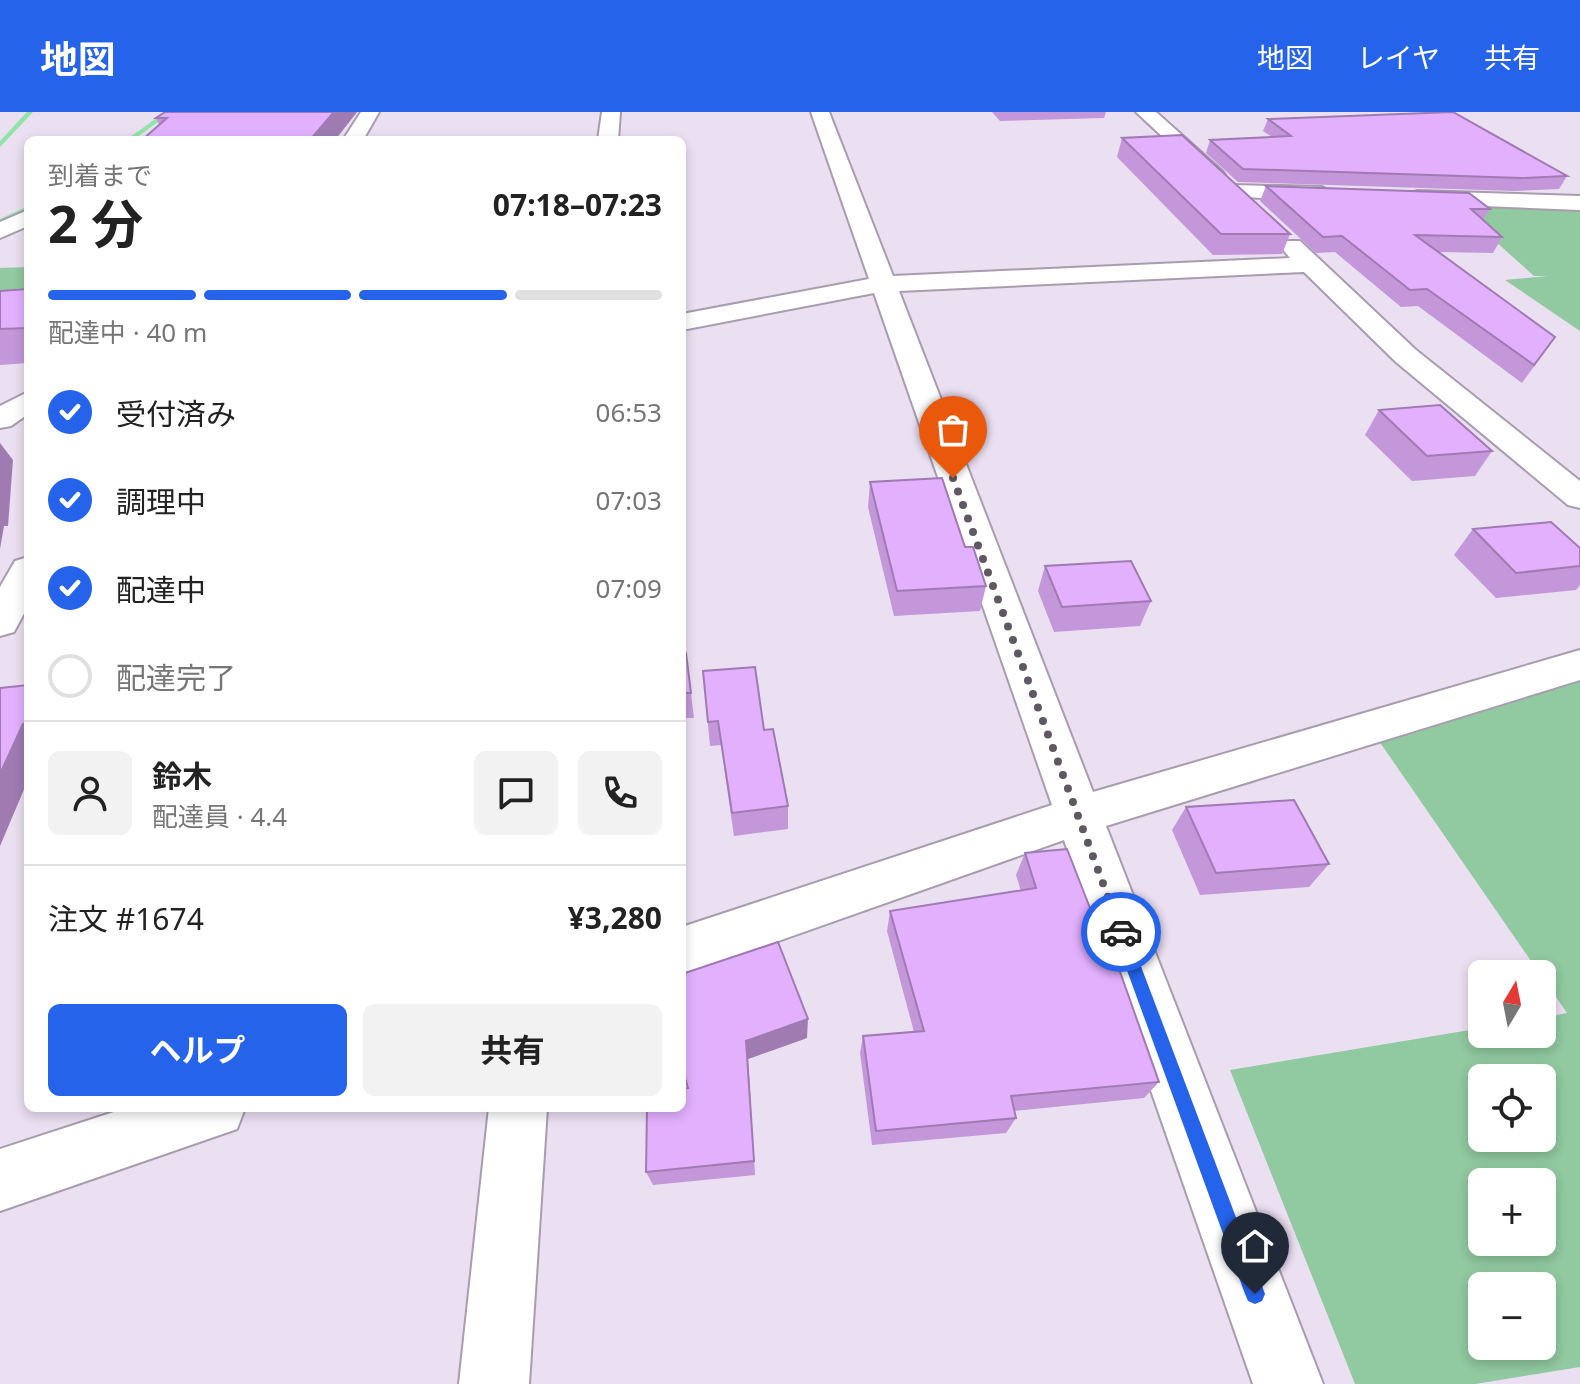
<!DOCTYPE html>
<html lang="ja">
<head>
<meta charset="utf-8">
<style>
	:root { --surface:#fff; --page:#f2f2f2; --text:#222; --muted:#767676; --line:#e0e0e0; --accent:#2563eb }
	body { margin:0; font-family:"Noto Sans","Noto Sans JP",sans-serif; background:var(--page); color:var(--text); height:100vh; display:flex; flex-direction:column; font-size:30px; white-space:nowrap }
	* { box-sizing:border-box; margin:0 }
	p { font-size:26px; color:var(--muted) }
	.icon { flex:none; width:44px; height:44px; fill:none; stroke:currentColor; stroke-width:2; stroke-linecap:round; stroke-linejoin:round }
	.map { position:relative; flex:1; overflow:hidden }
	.panel { position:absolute; left:24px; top:24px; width:662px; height:976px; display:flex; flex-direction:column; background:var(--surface); border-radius:12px; box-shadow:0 4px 12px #0003 }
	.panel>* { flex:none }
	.needle { width:52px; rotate:10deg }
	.controls { position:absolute; left:1468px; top:848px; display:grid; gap:16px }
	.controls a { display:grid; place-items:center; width:88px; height:88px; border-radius:12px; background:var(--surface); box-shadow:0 4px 12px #0003; font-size:40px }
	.pin { position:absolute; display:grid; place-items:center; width:68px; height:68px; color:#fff; margin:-82px -34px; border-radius:50% 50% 50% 0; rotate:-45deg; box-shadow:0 0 8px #0007 }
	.pin .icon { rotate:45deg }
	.courier { position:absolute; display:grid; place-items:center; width:80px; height:80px; margin:-40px; border:6px solid #2563eb; border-radius:50%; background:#fff; color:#222; box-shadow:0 2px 10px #0007 }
	.summary em { font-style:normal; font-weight:700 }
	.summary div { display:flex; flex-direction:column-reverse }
	.summary { display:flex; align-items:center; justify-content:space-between; height:136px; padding:0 24px }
	h1 { font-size:52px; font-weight:700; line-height:60px }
	.bar { display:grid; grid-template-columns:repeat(4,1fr); gap:12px 8px; align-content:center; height:96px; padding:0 24px }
	.bar i { height:10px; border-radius:6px; background:var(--line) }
	.bar .current { background:var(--accent) }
	.bar p { grid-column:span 4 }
	.line { display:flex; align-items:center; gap:20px; padding:0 24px; border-top:2px solid var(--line) }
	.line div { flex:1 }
	.round { display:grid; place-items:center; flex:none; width:84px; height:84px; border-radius:12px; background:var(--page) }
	ol { padding:0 24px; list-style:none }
	li { display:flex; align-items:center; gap:24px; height:88px }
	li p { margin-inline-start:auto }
	li .icon { padding:8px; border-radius:50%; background:var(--accent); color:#fff; stroke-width:4 }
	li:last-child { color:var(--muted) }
	li i { width:44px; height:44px; border:4px solid var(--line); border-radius:50% }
	.cta { display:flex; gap:16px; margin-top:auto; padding:16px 24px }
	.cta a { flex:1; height:92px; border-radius:12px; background:var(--accent); color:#fff; font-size:32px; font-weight:700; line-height:92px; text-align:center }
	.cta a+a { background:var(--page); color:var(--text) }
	header { display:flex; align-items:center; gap:48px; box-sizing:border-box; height:112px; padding:0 40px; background:var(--accent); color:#fff }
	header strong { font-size:38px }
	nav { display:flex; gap:44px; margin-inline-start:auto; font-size:28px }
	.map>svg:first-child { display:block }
	.green { fill:#91c9a0; fill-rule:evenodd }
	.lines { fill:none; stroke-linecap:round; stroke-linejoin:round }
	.stream { fill:#90e4a8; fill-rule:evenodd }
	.minor-casing { stroke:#a89dae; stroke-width:4 }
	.minor { fill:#fff; fill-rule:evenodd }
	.wall { fill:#c397da }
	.shaded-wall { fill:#9f7bb2 }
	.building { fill:#e3b0fe; stroke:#9f7bb2; stroke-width:2 }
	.route { fill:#2563eb }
	.done { stroke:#5f5863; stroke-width:8; stroke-dasharray:0 14.4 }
</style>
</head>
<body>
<header>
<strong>地図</strong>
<nav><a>地図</a><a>レイヤ</a><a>共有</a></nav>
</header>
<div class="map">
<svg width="1580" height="1272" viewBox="0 0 1580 1272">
	<rect width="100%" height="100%" fill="#ebdff2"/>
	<g class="green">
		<polygon points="1339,83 1580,91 1580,219 1505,168 1548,164 1534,164 1484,119"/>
		<polygon points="28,155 28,198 0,199 0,156"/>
		<path d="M1580 553V1255L1475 1272H1355L1230 958 1482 916V922H1542V906L1567 901 1370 616ZM1482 966H1542V1026H1482ZM1482 1070H1542V1130H1482ZM1482 1174H1542V1234H1482Z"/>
	</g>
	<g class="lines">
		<g class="stream">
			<polygon points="27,0 33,0 0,35 0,29"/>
			<polygon points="165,0 172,0 133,28 126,28"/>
			<polygon points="28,94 28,99 0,112 0,107"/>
		</g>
		<g class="minor-casing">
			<g id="minor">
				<polygon points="361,0 379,0 363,28 343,28"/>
				<polygon points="602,0 620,0 618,28 598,28"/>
				<polygon points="811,0 829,0 893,164 1290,146 1280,134 1284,129 1300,129 1416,238 1580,369 1580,396 1568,393 1396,250 1304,160 899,179 1093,680 1580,538 1580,568 1106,714 1323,1272 1253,1272 1064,728 682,863 682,815 1052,693 874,181 682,218 682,202 869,167"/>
				<polygon points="1136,0 1156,0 1222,59 1225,63 1222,67 1208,67"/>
				<polygon points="1232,73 1322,75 1333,82 1322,89 1224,84 1221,79"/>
				<polygon points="1418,79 1580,84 1580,98 1410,91 1407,86 1410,81"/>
				<polygon points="28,98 28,114 0,126 0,110"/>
				<polygon points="28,280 28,302 11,314 0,316 0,294"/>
				<polygon points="28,445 28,494 14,520 0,524 0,475 15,449"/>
				<polygon points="126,996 245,996 237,1017 0,1099 0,1037"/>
				<polygon points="489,996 547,996 529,1272 459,1272"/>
			</g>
		</g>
		<use href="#minor" class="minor"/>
	</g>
	<g class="wall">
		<polygon points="165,0 357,0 335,28 142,28 159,13 156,6"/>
		<polygon points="992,0 1106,0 1104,6 1000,9"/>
		<polygon points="1268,7 1567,64 1559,77 1514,79 1238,70 1206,41 1210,28 1272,25 1263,19"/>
		<polygon points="1122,26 1290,122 1282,142 1213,143 1117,45"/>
		<polygon points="1266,74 1490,97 1483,108 1502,125 1493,141 1438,140 1543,242 1522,271 1418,194 1401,195 1335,140 1316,141 1260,89"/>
		<polygon points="28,177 28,251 0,253 0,179"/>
		<polygon points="1379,298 1492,339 1475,364 1412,369 1365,323"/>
		<polygon points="870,370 965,435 986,474 980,499 894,504 868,395"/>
		<polygon points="1473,417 1580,436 1580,473 1576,478 1496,486 1454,443"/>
		<polygon points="1045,454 1151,489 1140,514 1054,520 1038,479"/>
		<polygon points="686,541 694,606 682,606 682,542"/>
		<polygon points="703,559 764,618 788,694 788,717 734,724 721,633 710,634"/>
		<polygon points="1186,695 1329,752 1309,775 1200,783 1172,718"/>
		<polygon points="1025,741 1090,796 1124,856 1120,862 1159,970 1144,986 1014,999 1016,1006 1006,1021 872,1033 860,941 863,924 914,920 887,819 890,799 1021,779 1016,763"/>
		<polygon points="807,926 748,947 755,1063 653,1073 646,1060 688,976 682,956"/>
	</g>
	<g class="shaded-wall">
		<polygon points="334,0 357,0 335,28 310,28"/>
		<polygon points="0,331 13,348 8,414 4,414 0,437"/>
		<polygon points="23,612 28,617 28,668 0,734 0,662"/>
		<polygon points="808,907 807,926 748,947 755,1063 746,929"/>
	</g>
	<g class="building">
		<polygon points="165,0 334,0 310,28 142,28 167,6 156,6"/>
		<polygon points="1453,0 1567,64 1522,66 1243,57 1210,28 1291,24 1268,7"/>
		<polygon points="1182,23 1290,122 1221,122 1122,26"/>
		<polygon points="1266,74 1469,81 1490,97 1471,97 1502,125 1415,123 1555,225 1534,253 1427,177 1410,178 1342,124 1323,125"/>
		<polygon points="28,177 28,216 0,217 0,179"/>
		<polygon points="1440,293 1492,339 1427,344 1379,298"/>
		<polygon points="942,366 965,435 973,435 986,474 897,479 870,370"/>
		<polygon points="1551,410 1580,436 1580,454 1516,461 1473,417"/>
		<polygon points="1131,449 1151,489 1062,495 1045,454"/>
		<polygon points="686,541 691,581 682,581 682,542"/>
		<polygon points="755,555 764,618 773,617 788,694 732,701 718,609 708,610 703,559"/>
		<polygon points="28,573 28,611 23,612 0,662 0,576"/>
		<polygon points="1294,688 1329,752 1216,761 1186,695"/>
		<polygon points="1067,737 1090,796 1103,795 1124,856 1119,857 1159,970 1011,984 1016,1006 876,1019 863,924 924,919 890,799 1036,776 1025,741"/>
		<polygon points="778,830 808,907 746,929 754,1049 646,1060 647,996 682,996 682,977 688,976 682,955 682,862"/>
	</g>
	<polygon class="route" points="1121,813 1128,820 1265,1182 1262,1189 1255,1192 1248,1189 1245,1182 1113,820"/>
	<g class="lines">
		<polyline class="done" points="953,366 1121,820"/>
	</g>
</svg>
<div class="controls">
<a><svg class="needle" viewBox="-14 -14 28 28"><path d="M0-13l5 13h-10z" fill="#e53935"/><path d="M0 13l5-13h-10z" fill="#767676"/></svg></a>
<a><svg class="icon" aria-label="locate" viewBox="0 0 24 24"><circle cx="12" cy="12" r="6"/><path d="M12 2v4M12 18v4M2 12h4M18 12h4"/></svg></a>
<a>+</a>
<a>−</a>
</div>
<div class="pin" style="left:953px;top:366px;background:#ea580c"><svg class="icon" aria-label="bag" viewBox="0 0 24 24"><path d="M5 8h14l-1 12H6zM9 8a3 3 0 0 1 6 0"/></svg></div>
<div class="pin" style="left:1255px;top:1182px;background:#1f2937"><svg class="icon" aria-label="home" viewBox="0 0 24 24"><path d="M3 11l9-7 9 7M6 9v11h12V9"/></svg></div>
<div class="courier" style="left:1121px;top:820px"><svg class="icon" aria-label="car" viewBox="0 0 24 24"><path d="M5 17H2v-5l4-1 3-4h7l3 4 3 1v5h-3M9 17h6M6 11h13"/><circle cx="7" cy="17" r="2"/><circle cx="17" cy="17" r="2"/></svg></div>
<section class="panel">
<div class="summary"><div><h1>2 分</h1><p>到着まで</p></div><em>07:18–07:23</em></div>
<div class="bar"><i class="current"></i><i class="current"></i><i class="current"></i><i></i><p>配達中 · 40 m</p></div>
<ol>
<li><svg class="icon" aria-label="check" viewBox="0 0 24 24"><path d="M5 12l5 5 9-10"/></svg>受付済み<p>06:53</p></li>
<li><svg class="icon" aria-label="check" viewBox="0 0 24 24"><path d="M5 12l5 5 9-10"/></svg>調理中<p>07:03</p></li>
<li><svg class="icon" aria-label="check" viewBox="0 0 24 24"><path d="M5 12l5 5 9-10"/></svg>配達中<p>07:09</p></li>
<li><i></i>配達完了</li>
</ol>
<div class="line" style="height:144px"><a class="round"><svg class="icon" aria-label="person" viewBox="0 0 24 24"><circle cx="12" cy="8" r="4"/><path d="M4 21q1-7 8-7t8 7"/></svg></a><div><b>鈴木</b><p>配達員 · 4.4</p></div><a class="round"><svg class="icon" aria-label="chat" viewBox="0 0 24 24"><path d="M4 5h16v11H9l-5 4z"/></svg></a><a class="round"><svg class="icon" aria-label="phone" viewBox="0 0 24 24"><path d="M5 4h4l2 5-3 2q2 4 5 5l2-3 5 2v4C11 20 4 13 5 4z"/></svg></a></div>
<div class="line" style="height:104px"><div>注文 #1674</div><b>¥3,280</b></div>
<div class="cta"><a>ヘルプ</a><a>共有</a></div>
</section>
</div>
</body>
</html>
